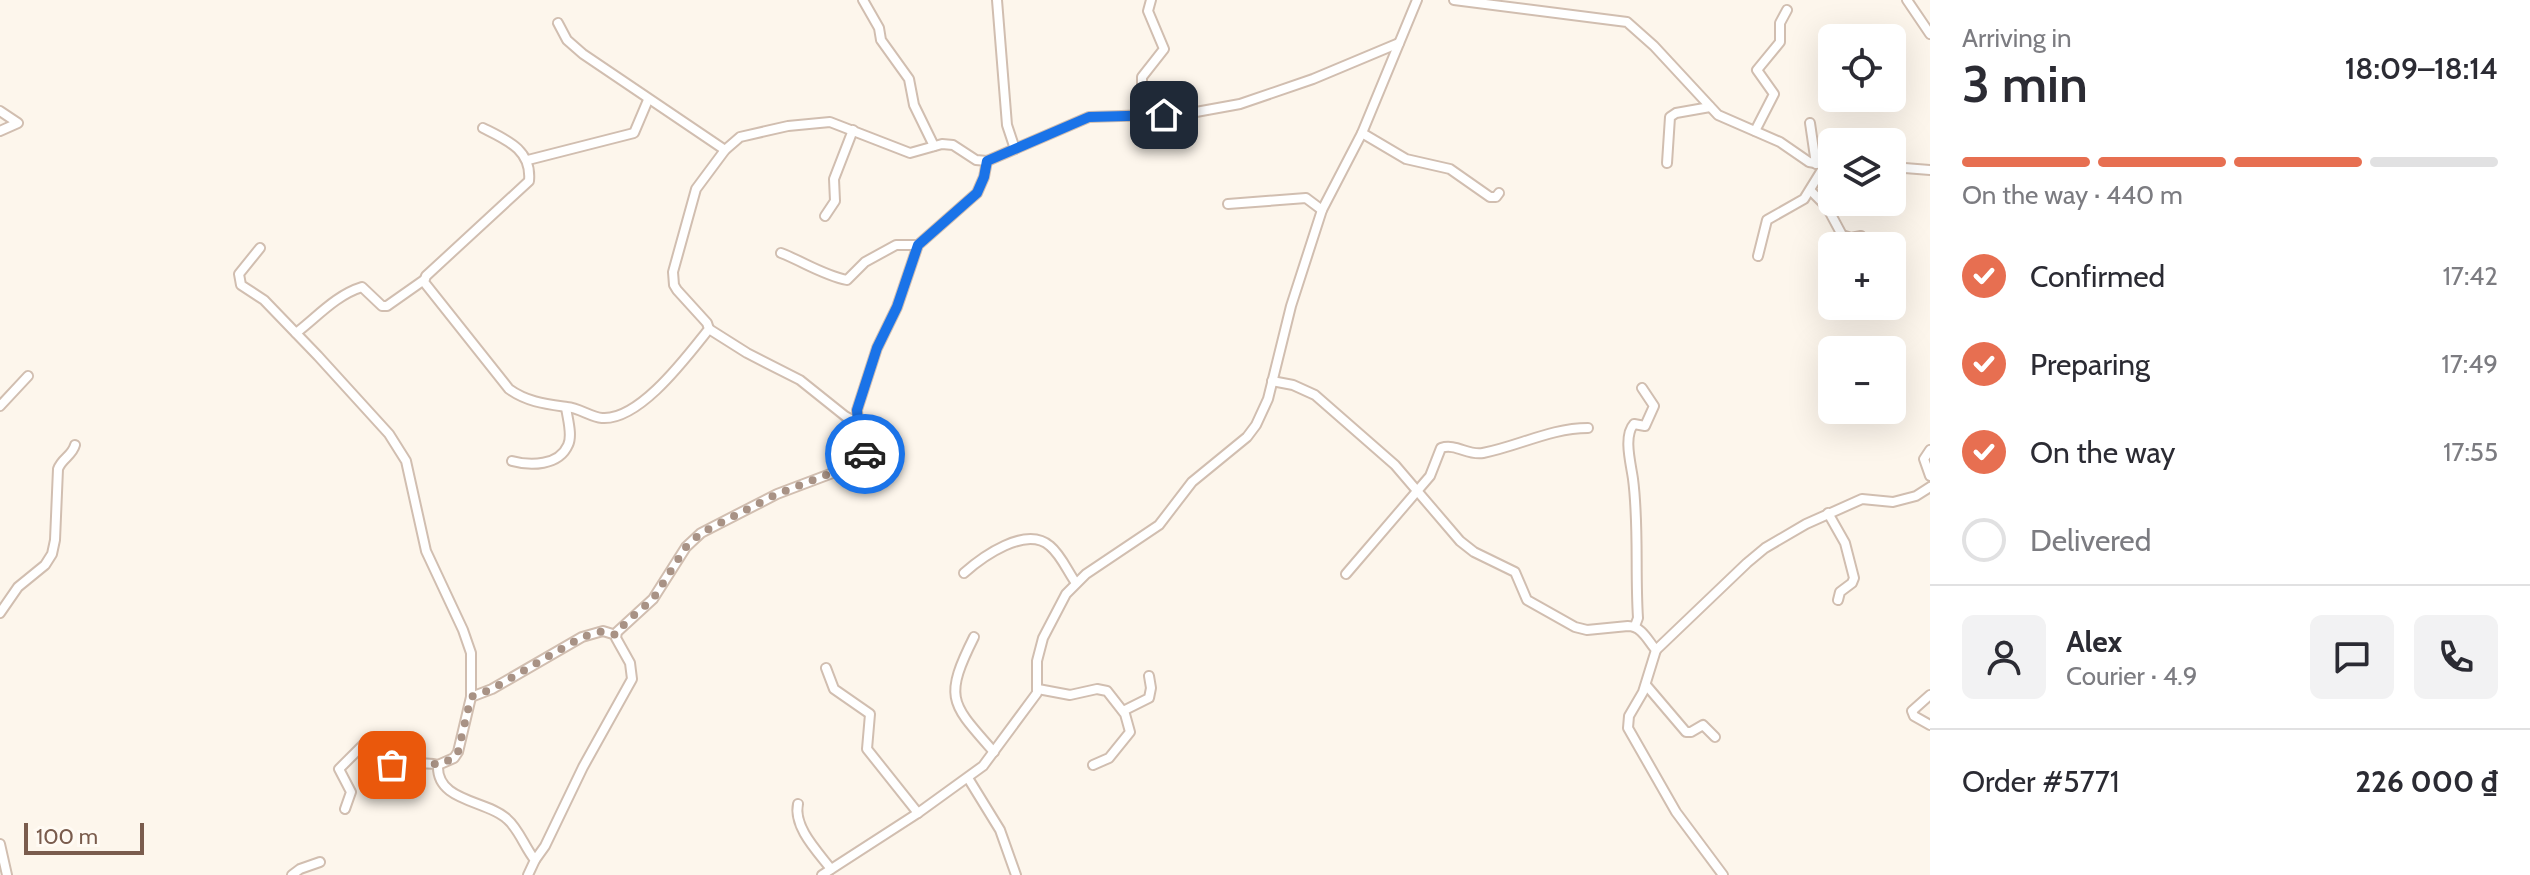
<!DOCTYPE html>
<html lang="en">
<head>
<meta charset="utf-8">
<style>
	:root { --surface:#fff; --page:#f2f2f3; --text:#2b2b33; --muted:#7c7c81; --line:#e1e1e2; --accent:#e76f51 }
	body { margin:0; font-family:Cabin,sans-serif; background:var(--page); color:var(--text); height:100vh; display:flex; flex-direction:column; font-size:30px; white-space:nowrap }
	* { box-sizing:border-box; margin:0 }
	p { font-size:26px; color:var(--muted) }
	.icon { flex:none; width:44px; height:44px; fill:none; stroke:currentColor; stroke-width:2; stroke-linecap:round; stroke-linejoin:round }
	.map { position:relative; flex:1; overflow:hidden }
	.details { display:flex; flex-direction:column; background:var(--surface); width:600px }
	.details>* { flex:none }
	.tools { position:absolute; left:1818px; top:24px; display:grid; gap:16px }
	.tools a { display:grid; place-items:center; width:88px; height:88px; border-radius:12px; background:var(--surface); box-shadow:0 8px 32px #0002; font-size:40px }
	.scale { position:absolute; left:24px; bottom:20px; width:120px; box-sizing:border-box; padding-left:8px; border:4px solid #7a5c4d; border-top:0; font-size:22px; line-height:28px; white-space:nowrap; color:#7a5c4d; -webkit-text-stroke:6px #fffaf3; paint-order:stroke }
	.pin { position:absolute; display:grid; place-items:center; width:68px; height:68px; color:#fff; margin:-34px; border-radius:16px; box-shadow:0 4px 12px #0006 }
	.courier { position:absolute; display:grid; place-items:center; width:80px; height:80px; margin:-40px; border:6px solid #1a73e8; border-radius:50%; background:#fff; color:#222; box-shadow:0 2px 10px #0007 }
	.head em { font-style:normal; font-weight:600 }
	.head div { display:flex; flex-direction:column-reverse }
	.head { display:flex; align-items:center; justify-content:space-between; height:136px; padding:0 32px }
	h1 { font-size:52px; font-weight:600; line-height:60px }
	.bar { display:grid; grid-template-columns:repeat(4,1fr); gap:12px 8px; align-content:center; height:96px; padding:0 32px }
	.bar i { height:10px; border-radius:6px; background:var(--line) }
	.bar .on { background:var(--accent) }
	.bar p { grid-column:span 4 }
	.line { display:flex; align-items:center; gap:20px; padding:0 32px; border-top:2px solid var(--line) }
	.line div { flex:1 }
	.round { display:grid; place-items:center; flex:none; width:84px; height:84px; border-radius:12px; background:var(--page) }
	ol { padding:0 32px; list-style:none }
	li { display:flex; align-items:center; gap:24px; height:88px }
	li p { margin-inline-start:auto }
	li .icon { padding:8px; border-radius:50%; background:var(--accent); color:#fff; stroke-width:4 }
	li:last-child { color:var(--muted) }
	li i { width:44px; height:44px; border:4px solid var(--line); border-radius:50% }
	main { display:flex; flex:1; min-height:0 }
	.map>svg:first-child { display:block }
	.lines { fill:none; stroke-linecap:round; stroke-linejoin:round }
	.street-casing { stroke:#d1beb0; stroke-width:12 }
	.street { stroke:#fff; stroke-width:8 }
	.done { stroke:#a89285; stroke-width:8; stroke-dasharray:0 14.4 }
	.route { stroke:#1a73e8; stroke-width:10 }
</style>
</head>
<body>
<main>
<div class="map">
<svg width="1930" height="875" viewBox="0 0 1930 875">
	<rect width="100%" height="100%" fill="#fdf6ec"/>
	<g class="lines">
		<g class="street-casing">
			<g id="street">
				<polyline points="863,0 879,28 881,40 909,79 914,105 934,146"/>
				<polyline points="997,0 1007,125 1015,149"/>
				<polyline points="1454,0 1627,22 1654,46 1718,115 1780,142 1809,162 1832,166"/>
				<polyline points="1907,0 1930,34"/>
				<polyline points="558,23 567,40 583,54 725,150"/>
				<polyline points="0,111 18,123 0,131"/>
				<polyline points="1142,116 1142,77 1164,49 1148,11 1151,0"/>
				<polyline points="1810,123 1816,164"/>
				<path d="M483 128C507 140 532 150 529 181L426 276 424 282 509 389C527 402 546 404 567 407 579 408 591 417 602 418 640 421 688 355 709 329L707 323 677 290 674 285 673 272 696 189 725 150 740 137 788 126 830 122 910 153 942 144 953 145 976 160 987 161 1089 117 1185 114 1240 104 1313 79 1399 43"/>
				<polyline points="1755,131 1774,94 1757,70 1780,42 1780,23 1787,10"/>
				<polyline points="1362,133 1406,159 1450,169 1490,197 1496,197 1499,193"/>
				<polyline points="528,160 634,133 648,100"/>
				<polyline points="1667,163 1670,117 1676,113 1710,107"/>
				<polyline points="1892,167 1930,170"/>
				<polyline points="1811,191 1827,207 1842,235 1851,238 1861,236"/>
				<polyline points="1228,204 1306,198 1322,210"/>
				<polyline points="825,216 835,201 834,179 853,130"/>
				<path d="M260 248 239 274 241 285 264 300 318 356 389 434 406 461 426 551 463 630 471 653V697L458 752 454 758 438 765C436 802 487 800 507 819 519 829 525 848 535 860L528 875"/>
				<path d="M781 253C804 262 823 275 847 280L865 262 896 245H918"/>
				<polyline points="1758,256 1767,220 1804,199 1825,165"/>
				<polyline points="709,329 747,353 800,380 845,416 858,423"/>
				<path d="M296 333C317 317 336 295 362 287L382 306H387L424 280"/>
				<path d="M1272 381 1293 385 1315 395 1395 465 1460 541 1474 552 1515 572 1527 600 1575 627 1587 630 1628 626C1642 626 1648 641 1656 650L1643 692 1629 716 1628 728 1676 812 1723 875"/>
				<polyline points="0,406 28,376"/>
				<polyline points="1930,450 1924,459 1930,476"/>
				<path d="M512 461C530 466 559 466 568 445 573 435 567 417 566 407"/>
				<polyline points="1828,513 1845,543 1854,578 1852,583 1840,592 1838,600"/>
				<path d="M964 573C982 557 1026 525 1050 546 1061 555 1068 572 1076 583"/>
				<path d="M1346 574 1430 476 1441 448C1456 443 1468 456 1483 453 1519 446 1551 428 1588 428"/>
				<path d="M0 613 18 587 45 565 52 554 55 540 58 469C62 458 72 456 75 445"/>
				<path d="M1635 626 1638 618C1635 572 1639 525 1633 479 1631 464 1623 436 1634 424L1645 426 1654 406 1642 388"/>
				<path d="M974 637C943 699 951 703 994 752"/>
				<polyline points="1656,650 1747,563 1765,548 1806,524 1862,499 1893,502 1916,496 1930,487"/>
				<polyline points="826,668 834,689 870,714 867,749 918,813"/>
				<polyline points="1646,685 1686,732 1691,732 1703,725 1715,737"/>
				<polyline points="1038,689 1070,695 1097,689 1107,691 1125,714 1130,732 1109,758 1093,765"/>
				<polyline points="1930,695 1912,711 1914,716 1930,725"/>
				<polyline points="471,697 492,689 582,637 603,631 616,635"/>
				<polyline points="1123,711 1149,698 1151,688 1149,676"/>
				<polyline points="968,778 1000,830 1016,875"/>
				<path d="M798 804C793 827 818 852 831 869"/>
				<path d="M345 809 351 792 339 769 366 742C374 747 379 761 390 764 405 769 422 760 438 765"/>
				<polyline points="0,844 7,875"/>
				<polyline points="535,860 545,846 583,767 632,679 630,663 616,638 617,632 653,599 686,547 701,533 777,494 838,471 864,458 866,445 858,423 857,410 877,348 897,307 918,245 977,193 984,177 987,161"/>
				<polyline points="292,875 300,869 320,862"/>
				<polyline points="822,875 918,813 983,766 1037,693 1037,661 1043,638 1066,594 1086,574 1159,525 1192,482 1247,437 1256,425 1268,399 1291,306 1322,210 1362,133 1417,0"/>
			</g>
		</g>
		<use href="#street" class="street"/>
	</g>
	<g class="lines">
		<polyline class="done" points="392,765 429,762 438,765 454,758 458,752 471,697 492,689 582,637 603,631 616,635 626,622 653,599 686,547 701,533 777,494 860,462 865,454"/>
		<polyline class="route" points="865,454 866,445 858,423 857,410 877,348 897,307 918,245 977,193 984,177 987,161 1089,117 1164,115"/>
	</g>
</svg>
<div class="tools">
<a><svg class="icon" aria-label="locate" viewBox="0 0 24 24"><circle cx="12" cy="12" r="6"/><path d="M12 2v4M12 18v4M2 12h4M18 12h4"/></svg></a>
<a><svg class="icon" aria-label="layers" viewBox="0 0 24 24"><path d="M12 4l9 5-9 5-9-5zM3 14l9 5 9-5"/></svg></a>
<a>+</a>
<a>−</a>
</div>
<div class="scale">100 m</div>
<div class="pin" style="left:392px;top:765px;background:#ea580c"><svg class="icon" aria-label="bag" viewBox="0 0 24 24"><path d="M5 8h14l-1 12H6zM9 8a3 3 0 0 1 6 0"/></svg></div>
<div class="pin" style="left:1164px;top:115px;background:#1f2937"><svg class="icon" aria-label="home" viewBox="0 0 24 24"><path d="M3 11l9-7 9 7M6 9v11h12V9"/></svg></div>
<div class="courier" style="left:865px;top:454px"><svg class="icon" aria-label="car" viewBox="0 0 24 24"><path d="M5 17H2v-5l4-1 3-4h7l3 4 3 1v5h-3M9 17h6M6 11h13"/><circle cx="7" cy="17" r="2"/><circle cx="17" cy="17" r="2"/></svg></div>
</div>
<section class="details">
<div class="head"><div><h1>3 min</h1><p>Arriving in</p></div><em>18:09–18:14</em></div>
<div class="bar"><i class="on"></i><i class="on"></i><i class="on"></i><i></i><p>On the way · 440 m</p></div>
<ol>
<li><svg class="icon" aria-label="check" viewBox="0 0 24 24"><path d="M5 12l5 5 9-10"/></svg>Confirmed<p>17:42</p></li>
<li><svg class="icon" aria-label="check" viewBox="0 0 24 24"><path d="M5 12l5 5 9-10"/></svg>Preparing<p>17:49</p></li>
<li><svg class="icon" aria-label="check" viewBox="0 0 24 24"><path d="M5 12l5 5 9-10"/></svg>On the way<p>17:55</p></li>
<li><i></i>Delivered</li>
</ol>
<div class="line" style="height:144px"><a class="round"><svg class="icon" aria-label="person" viewBox="0 0 24 24"><circle cx="12" cy="8" r="4"/><path d="M4 21q1-7 8-7t8 7"/></svg></a><div><b>Alex</b><p>Courier · 4.9</p></div><a class="round"><svg class="icon" aria-label="chat" viewBox="0 0 24 24"><path d="M4 5h16v11H9l-5 4z"/></svg></a><a class="round"><svg class="icon" aria-label="phone" viewBox="0 0 24 24"><path d="M5 4h4l2 5-3 2q2 4 5 5l2-3 5 2v4C11 20 4 13 5 4z"/></svg></a></div>
<div class="line" style="height:104px"><div>Order #5771</div><b>226 000 ₫</b></div>
</section>
</main>
</body>
</html>
